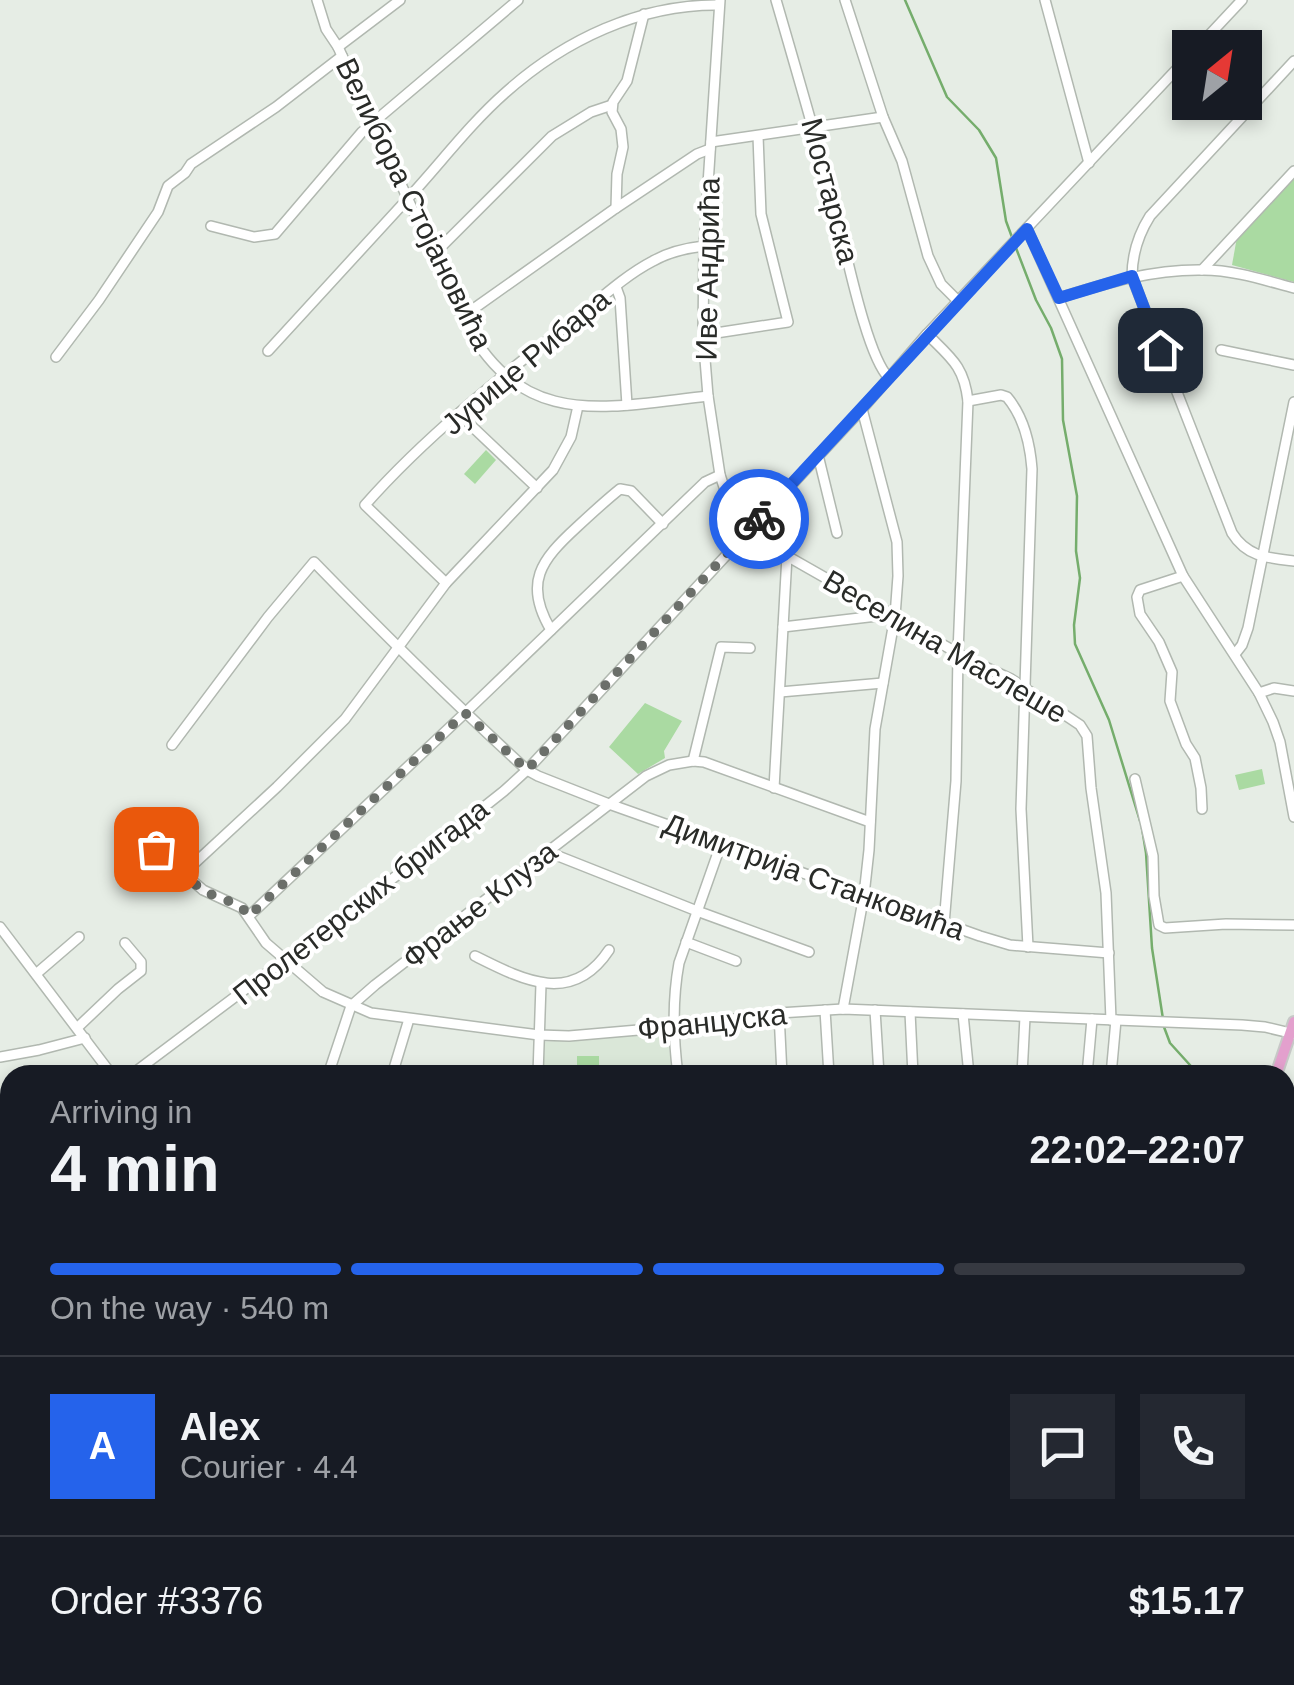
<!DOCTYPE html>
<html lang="en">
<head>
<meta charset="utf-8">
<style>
	:root { --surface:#171b24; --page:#242831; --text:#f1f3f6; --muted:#9ea1a6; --line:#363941; --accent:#2563eb }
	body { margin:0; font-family:Arial,sans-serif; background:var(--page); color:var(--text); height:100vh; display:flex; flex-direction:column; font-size:38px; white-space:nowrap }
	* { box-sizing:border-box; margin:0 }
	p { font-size:32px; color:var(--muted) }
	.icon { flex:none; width:55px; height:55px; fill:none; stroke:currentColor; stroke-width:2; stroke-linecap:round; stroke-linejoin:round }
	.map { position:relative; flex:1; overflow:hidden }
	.details { position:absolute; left:0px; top:1065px; width:1295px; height:620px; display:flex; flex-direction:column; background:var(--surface); border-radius:30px 30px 0 0; box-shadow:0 5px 15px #0003 }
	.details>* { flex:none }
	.needle { width:65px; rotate:30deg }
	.controls { position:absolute; left:1172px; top:30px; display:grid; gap:20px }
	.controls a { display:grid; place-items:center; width:90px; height:90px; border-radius:0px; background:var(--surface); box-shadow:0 5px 15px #0003; font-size:50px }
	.pin { position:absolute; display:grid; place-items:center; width:85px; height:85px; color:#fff; margin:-42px; border-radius:20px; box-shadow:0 5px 15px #0006 }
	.courier { position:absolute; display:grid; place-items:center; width:100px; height:100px; margin:-50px; border:8px solid #2563eb; border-radius:50%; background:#fff; color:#222; box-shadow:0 2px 12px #0007 }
	.headline em { font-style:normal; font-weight:800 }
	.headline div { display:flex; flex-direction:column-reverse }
	.headline { display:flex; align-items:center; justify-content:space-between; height:170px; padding:0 50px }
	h1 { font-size:65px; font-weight:800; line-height:75px }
	.bar { display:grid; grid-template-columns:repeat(4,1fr); gap:15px 10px; align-content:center; height:120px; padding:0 50px }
	.bar i { height:12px; border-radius:8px; background:var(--line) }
	.bar .selected { background:var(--accent) }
	.bar p { grid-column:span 4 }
	.line { display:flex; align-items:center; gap:25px; padding:0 50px; border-top:2px solid var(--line) }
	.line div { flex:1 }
	.round { display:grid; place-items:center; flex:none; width:105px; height:105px; border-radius:0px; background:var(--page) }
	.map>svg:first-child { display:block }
	.built { fill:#dae7d8 }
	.green { fill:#aadaa2 }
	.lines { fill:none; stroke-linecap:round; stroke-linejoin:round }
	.stream { stroke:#75ad6c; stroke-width:2.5 }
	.minor-casing { stroke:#b1b8b0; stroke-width:12 }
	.major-casing { stroke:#c7c8c7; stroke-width:14 }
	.minor { stroke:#fff; stroke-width:9 }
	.major { stroke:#e3a0cd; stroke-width:10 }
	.done { stroke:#6b6f6a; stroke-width:10; stroke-dasharray:0 18 }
	.route { stroke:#2563eb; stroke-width:12 }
	.labels { text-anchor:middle; stroke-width:8; stroke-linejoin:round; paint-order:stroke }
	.street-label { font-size:30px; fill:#292b28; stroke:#fff }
</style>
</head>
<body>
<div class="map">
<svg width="1294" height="1685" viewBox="0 0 1294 1685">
	<rect width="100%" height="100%" fill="#e6ede5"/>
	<g class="built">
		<polygon points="658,1032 665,1035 668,1042 673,1075 542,1075 543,1042"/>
		<polygon points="0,1518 10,1521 10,1607 0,1603"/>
	</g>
	<g class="green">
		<polygon points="1294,177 1294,282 1232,265 1237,237"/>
		<polygon points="486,450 496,460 475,484 464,474"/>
		<polygon points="645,703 682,721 664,751 665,758 638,774 609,747"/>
		<polygon points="1262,769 1265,784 1239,790 1235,775"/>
		<rect x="577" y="1056" width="22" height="19"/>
	</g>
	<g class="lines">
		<g class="stream">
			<polyline points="905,0 947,97 979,130 996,158 1006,221 1013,240"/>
			<polyline points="1016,248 1036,300 1051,328 1062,359 1063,420 1077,496 1076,551 1080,578 1074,625 1075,644 1109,720 1140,821"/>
			<polyline points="1142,828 1146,853 1152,948 1163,1019"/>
			<polyline points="1164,1027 1170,1043 1199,1075"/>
			<polyline points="1285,1635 1294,1649"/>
		</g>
		<g class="minor-casing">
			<g id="minor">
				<path d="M317 0 326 29 338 47 462 317C521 431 600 408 708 396"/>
				<polyline points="720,0 704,246 703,335 708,396 720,475 732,511 749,529 787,556 968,659 1011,679 1080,725 1087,736 1091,788 1106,893 1111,1020"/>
				<path d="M776 0C797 72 818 144 837 217 846 251 867 357 889 378"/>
				<polyline points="845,0 883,117 902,161 928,256 941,284 958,301"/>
				<polyline points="1045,0 1089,163"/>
				<polyline points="338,47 400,0"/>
				<polyline points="1197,48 1242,0"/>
				<path d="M1294 61 1150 216C1138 235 1132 254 1132 277L1232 533C1247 557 1268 558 1294 561"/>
				<polyline points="711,142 883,117"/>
				<polyline points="616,208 617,174 623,147 621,129 612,112 613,102 627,81 644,14"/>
				<polyline points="211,226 254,237 275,234 362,132 518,0"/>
				<polyline points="1027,229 1183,576 1259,693 1273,722 1280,742 1294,817"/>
				<polyline points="433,255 552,136 591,112 612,105"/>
				<polyline points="1202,270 1294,171"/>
				<polyline points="616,287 620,298 627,405"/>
				<path d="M1059 298C1106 283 1153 269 1203 270 1234 270 1264 280 1294 288"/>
				<polyline points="462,317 613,210 697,154 710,149"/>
				<path d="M927 334C951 358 964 366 968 401L958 653 956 781 944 924"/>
				<polyline points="703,335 788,322 761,214 758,136"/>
				<polyline points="1221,350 1294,365"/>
				<path d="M268 351C316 299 364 246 412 194 443 160 471 123 505 93 564 40 640 4 719 5"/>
				<polyline points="56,357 99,300 158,212 168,186 185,173 191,164 276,107 342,56"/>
				<path d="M968 401 1001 395 1007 397C1024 417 1030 443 1032 469L1021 809 1028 947"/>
				<polyline points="460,415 537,488"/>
				<polyline points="818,455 837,533"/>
				<polyline points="1183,576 1140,590 1137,597 1140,614 1159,642 1172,672 1170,701 1186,744 1195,758 1201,788 1202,809"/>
				<path d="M446 583 365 505C424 438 501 376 573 321 598 301 624 276 653 261 669 252 686 248 704 246"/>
				<polyline points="783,627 877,616 886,611"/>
				<path d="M551 630C523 583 541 560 577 527 591 514 605 501 620 489L631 491 663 524"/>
				<polyline points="1235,654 1242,645 1248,628 1294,402"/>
				<polyline points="780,692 883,683"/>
				<polyline points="1259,693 1274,688 1294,691"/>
				<path d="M172 745 268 617 314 562C383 633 454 703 527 770L538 776 609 804 980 936 1010 945 1109 953"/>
				<polyline points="693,761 721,647 750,648"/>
				<polyline points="1135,779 1153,856 1154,896 1159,925 1165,928 1226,924 1294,925"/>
				<polyline points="774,788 787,556"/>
				<polyline points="134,825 156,849 203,890 242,908 266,943 323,992 371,1013 539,1035 569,1036 673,1027 779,1013 843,1009 1242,1025 1265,1027 1294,1034"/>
				<polyline points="548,852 697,911 809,952"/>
				<polyline points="184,873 277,787 345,719 446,583 553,470 571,437 578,406"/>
				<polyline points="249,916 465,713 705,482 720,475"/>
				<polyline points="0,927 112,1075"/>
				<polyline points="686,942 736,961"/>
				<path d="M475 956C523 980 572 1006 609 950"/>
				<polyline points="36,974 79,937"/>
				<polyline points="843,1009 864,895 869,850 875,729 895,616 898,576 897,542 862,409"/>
				<polyline points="825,1010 829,1075"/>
				<polyline points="875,1010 879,1075"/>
				<polyline points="910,1012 913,1075"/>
				<polyline points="779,1013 782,1075"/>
				<polyline points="963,1014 969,1075"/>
				<polyline points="77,1028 118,989 141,971 141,962 125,943"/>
				<polyline points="0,1057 39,1050 85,1038"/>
				<polyline points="131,1075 412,864 504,791 527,770 862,409 927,334 1190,55"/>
				<polyline points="328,1075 351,1006 375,985 646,776 669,765 693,761 704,762 870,822"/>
				<polyline points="392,1075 409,1019"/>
				<polyline points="490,1075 490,1072"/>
				<polyline points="538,1075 541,984"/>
				<path d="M678 1075C673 1037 672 1001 679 963L721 844"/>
				<polyline points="1022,1075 1025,1017"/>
				<polyline points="1087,1075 1092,1019"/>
				<polyline points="1111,1075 1116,1020"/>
				<polyline points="0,1174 10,1167"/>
				<polyline points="1285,1262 1294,1268"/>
				<polyline points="1285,1342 1294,1330"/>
				<polyline points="1285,1356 1294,1363"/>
				<polyline points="1285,1451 1294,1458"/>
				<polyline points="1285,1583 1294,1580"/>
				<polyline points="1285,1620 1294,1631"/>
				<polyline points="249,1675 249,1685"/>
				<polyline points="93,1685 98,1675"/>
				<polyline points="543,1685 543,1675"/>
				<polyline points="701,1685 701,1675"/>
				<polyline points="761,1685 761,1675"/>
			</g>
		</g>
		<g class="major-casing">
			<g id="major">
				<polyline points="1276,1075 1294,1022"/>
				<polyline points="1105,1685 1106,1675"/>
			</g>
		</g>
		<use href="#minor" class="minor"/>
		<use href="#major" class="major"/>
	</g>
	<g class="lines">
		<path class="done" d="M156 849C171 862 190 883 207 892 222 901 238 900 249 916L465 713 527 770 759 519"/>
		<polyline class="route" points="759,519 1027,229 1059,298 1132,276 1160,350"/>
	</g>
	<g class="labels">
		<g class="street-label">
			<text transform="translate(830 191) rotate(75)" y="10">Мостарска</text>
			<text transform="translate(414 204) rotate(64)" y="10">Велибора Стојановића</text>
			<text transform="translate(708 269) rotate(-89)" y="10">Иве Андрића</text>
			<text transform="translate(526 362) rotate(-40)" y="10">Јурице Рибара</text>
			<text transform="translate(945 647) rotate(30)" y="10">Веселина Маслеше</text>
			<text transform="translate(814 877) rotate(20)" y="10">Димитрија Станковића</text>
			<text transform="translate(361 902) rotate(-38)" y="10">Пролетерских бригада</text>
			<text transform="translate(480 905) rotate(-38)" y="10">Фрање Клуза</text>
			<text transform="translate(712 1022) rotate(-6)" y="10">Француска</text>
		</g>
	</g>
</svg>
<div class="controls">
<a><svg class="needle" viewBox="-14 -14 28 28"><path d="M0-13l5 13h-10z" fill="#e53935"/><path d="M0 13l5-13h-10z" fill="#9ea1a6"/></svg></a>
</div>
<div class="pin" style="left:156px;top:849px;background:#ea580c"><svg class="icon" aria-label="bag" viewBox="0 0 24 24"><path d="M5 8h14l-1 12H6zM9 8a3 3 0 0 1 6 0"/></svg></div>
<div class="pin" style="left:1160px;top:350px;background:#1f2937"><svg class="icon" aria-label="home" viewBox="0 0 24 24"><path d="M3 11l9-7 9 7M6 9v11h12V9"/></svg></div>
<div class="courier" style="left:759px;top:519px"><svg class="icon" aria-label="bike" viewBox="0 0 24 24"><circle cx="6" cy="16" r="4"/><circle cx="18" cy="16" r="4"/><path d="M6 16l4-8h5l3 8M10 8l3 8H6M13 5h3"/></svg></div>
<section class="details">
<div class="headline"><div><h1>4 min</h1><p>Arriving in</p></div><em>22:02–22:07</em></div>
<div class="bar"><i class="selected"></i><i class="selected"></i><i class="selected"></i><i></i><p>On the way · 540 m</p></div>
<div class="line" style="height:180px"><b class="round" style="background:var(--accent);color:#fff">A</b><div><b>Alex</b><p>Courier · 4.4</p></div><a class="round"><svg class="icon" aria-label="chat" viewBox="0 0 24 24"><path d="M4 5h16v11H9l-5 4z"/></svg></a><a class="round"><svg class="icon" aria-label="phone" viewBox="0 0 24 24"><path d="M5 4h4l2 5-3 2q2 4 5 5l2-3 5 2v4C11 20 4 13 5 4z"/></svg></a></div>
<div class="line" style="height:130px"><div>Order #3376</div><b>$15.17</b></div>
</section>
</div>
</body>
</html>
